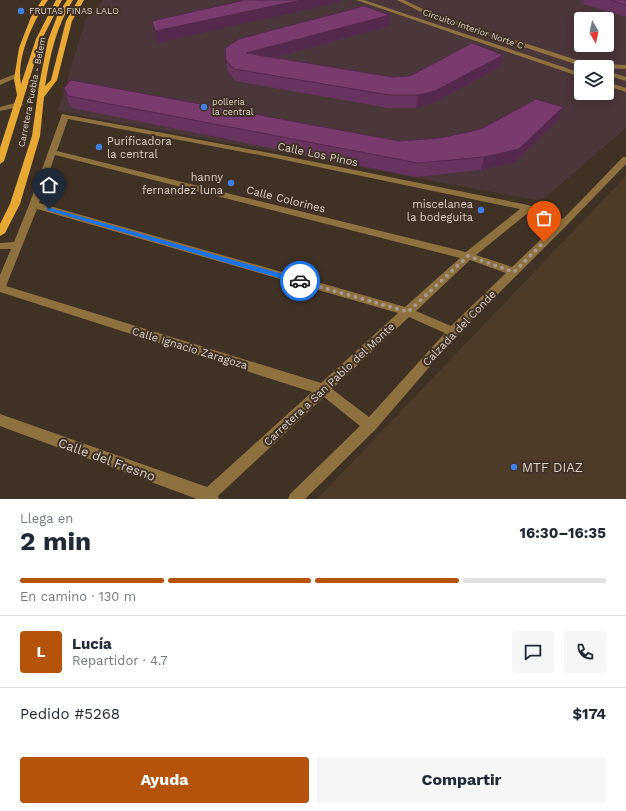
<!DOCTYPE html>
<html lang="es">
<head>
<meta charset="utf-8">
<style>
	:root { --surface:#fff; --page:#f6f6f7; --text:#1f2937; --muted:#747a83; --line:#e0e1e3; --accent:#b45309 }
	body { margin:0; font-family:"Work Sans",sans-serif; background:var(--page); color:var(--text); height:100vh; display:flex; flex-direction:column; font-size:15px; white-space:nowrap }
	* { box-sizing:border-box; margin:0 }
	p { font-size:13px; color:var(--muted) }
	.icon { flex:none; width:22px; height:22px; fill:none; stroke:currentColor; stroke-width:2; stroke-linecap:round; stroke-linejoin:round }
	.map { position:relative; height:499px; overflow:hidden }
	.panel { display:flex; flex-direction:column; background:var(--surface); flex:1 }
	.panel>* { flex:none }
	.needle { width:26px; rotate:171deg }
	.controls { position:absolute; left:574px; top:12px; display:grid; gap:8px }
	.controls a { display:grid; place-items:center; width:40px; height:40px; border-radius:4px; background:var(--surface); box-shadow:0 2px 10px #0003; font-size:20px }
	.pin { position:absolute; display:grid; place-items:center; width:34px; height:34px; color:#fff; margin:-41px -17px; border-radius:50% 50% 50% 0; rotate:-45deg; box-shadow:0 0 4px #0007 }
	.pin .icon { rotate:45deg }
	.courier { position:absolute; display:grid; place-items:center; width:40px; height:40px; margin:-20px; border:3px solid #1a73e8; border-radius:50%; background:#fff; color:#222; box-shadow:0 1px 5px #0007 }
	.summary em { font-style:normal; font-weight:700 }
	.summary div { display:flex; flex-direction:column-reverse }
	.summary { display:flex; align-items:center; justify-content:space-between; height:68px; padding:0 20px }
	h1 { font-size:26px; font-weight:700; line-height:30px }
	.bar { display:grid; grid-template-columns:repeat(4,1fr); gap:6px 4px; align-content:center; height:48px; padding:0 20px }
	.bar i { height:5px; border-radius:3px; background:var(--line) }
	.bar .on { background:var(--accent) }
	.bar p { grid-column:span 4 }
	.line { display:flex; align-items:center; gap:10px; padding:0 20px; border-top:1px solid var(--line) }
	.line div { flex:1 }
	.round { display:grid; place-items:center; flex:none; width:42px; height:42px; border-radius:4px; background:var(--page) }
	.action { display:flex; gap:8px; margin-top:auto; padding:8px 20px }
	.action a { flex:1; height:46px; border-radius:4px; background:var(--accent); color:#fff; font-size:16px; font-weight:700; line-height:46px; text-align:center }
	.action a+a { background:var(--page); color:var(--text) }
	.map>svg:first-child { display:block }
	.commercial { fill:#4b3639; fill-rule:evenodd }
	.built { fill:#4e3a29 }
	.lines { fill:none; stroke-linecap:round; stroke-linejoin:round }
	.minor { fill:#8f703f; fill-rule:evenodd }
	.major { fill:#e8a934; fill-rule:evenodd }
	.wall { fill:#68335f }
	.shaded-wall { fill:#55294d }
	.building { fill:#793b6e; stroke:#55294d }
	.route { fill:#1a73e8 }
	.done { stroke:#a59990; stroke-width:4; stroke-dasharray:0 7.2 }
	.shop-dot { fill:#3f7fe0; stroke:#403125; stroke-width:1.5 }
	.labels { text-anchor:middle; stroke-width:4; stroke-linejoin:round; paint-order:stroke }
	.far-poi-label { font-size:9px; fill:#dbd1c9; stroke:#403125; text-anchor:start }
	.far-street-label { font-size:9px; fill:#dbd1c9; stroke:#403125 }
	.poi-label { font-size:11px; fill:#dbd1c9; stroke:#403125; text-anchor:end }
	.street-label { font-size:11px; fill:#dbd1c9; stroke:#403125 }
	.near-street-label { font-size:13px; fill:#dbd1c9; stroke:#403125 }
	.near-poi-label { font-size:13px; fill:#dbd1c9; stroke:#403125; text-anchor:start }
</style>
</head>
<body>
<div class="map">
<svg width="626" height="499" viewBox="0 0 626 499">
	<rect width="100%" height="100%" fill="#403125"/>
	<path class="commercial" d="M103 0H626V128L541 201 58 111 85 21ZM581 19H607V45H581ZM581 67H607V93H581Z"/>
	<polygon class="built" points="626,176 626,499 317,499"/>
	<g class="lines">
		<g class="minor">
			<polygon points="356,0 364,0 581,73 581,77"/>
			<polygon points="397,0 404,0 431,13 586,63 626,65 626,69 584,67 427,15"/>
			<polygon points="607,71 626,77 626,81 607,75"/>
			<polygon points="18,73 21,75 20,76 0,85 0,80"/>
			<polygon points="607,82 626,88 626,92 607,86"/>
			<polygon points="19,102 23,104 22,106 0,111 0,107"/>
			<path d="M62 114 275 154 528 205 563 219 623 157H626V164L567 225 457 335 375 430 305 499H288L290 494 360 426 324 397 218 496 219 499H197L0 426V414L207 487 312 392 0 292V275L11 249H0V243L14 242 29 205ZM68 119 275 158 520 209 466 252 57 151ZM55 155 460 258 405 307 39 203ZM37 209 398 313 321 383 6 286ZM529 212 557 224 512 267 476 255ZM470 260 506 273 451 326 416 311ZM409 317 445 333 369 417 332 389Z"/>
		</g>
		<g class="major">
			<path d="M42 0H48C33 21 16 58 21 84L36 39 56 0H62L42 39 4 161 0 164V148L17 95 14 79 19 48 31 17Z"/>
			<path d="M67 0H73C56 26 50 56 45 86L51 80 66 21 78 0H84L72 21 57 80 44 97 40 136 20 204 5 233 0 236V224L10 204 32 136 39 85 48 40 58 14Z"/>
		</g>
	</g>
	<g class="wall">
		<polygon points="584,0 626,0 626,17 583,4"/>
		<polygon points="390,15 389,26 273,58 392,77 410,76 503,55 500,67 433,103 416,108 388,108 235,81 228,72 225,48"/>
		<polygon points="64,88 399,141 440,138 481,129 563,107 558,120 515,162 481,170 416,177 72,108 68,101"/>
	</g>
	<g class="shaded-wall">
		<polygon points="302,0 340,0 340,2 157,43 155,31"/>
		<polygon points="390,15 389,26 247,65 246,53"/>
		<polygon points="503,55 500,67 433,103 416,108 418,95"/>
		<polygon points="563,107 558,120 515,162 481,170 484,157"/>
	</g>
	<g class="building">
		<polygon points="245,0 302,0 155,31 152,21"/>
		<polygon points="610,0 626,0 626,5"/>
		<polygon points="364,6 390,15 246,53 392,77 410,76 472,43 503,55 435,91 418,95 389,95 234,69 226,60 225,48 239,39"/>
		<polygon points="71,80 399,141 440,138 481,129 536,99 563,107 519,149 484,157 418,163 68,96 64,88"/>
	</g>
	<polygon class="route" points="47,207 300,279 304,281 300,284 47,210"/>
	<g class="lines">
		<polyline class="done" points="300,281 408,312 468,256 514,272 544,242"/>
	</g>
	<g class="shop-dot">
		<circle cx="21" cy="11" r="4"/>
		<circle cx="204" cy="107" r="4"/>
		<circle cx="99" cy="147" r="4"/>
		<circle cx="231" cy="183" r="4"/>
		<circle cx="481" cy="210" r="4"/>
		<circle cx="514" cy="467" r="4"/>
	</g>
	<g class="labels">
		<g class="far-poi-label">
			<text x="29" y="14">FRUTAS FINAS LALO</text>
			<text x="212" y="105">polleria<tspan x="212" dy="10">la central</tspan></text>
		</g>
		<g class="far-street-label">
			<text transform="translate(473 29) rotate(19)" y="3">Circuito Interior Norte C</text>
			<text transform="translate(32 92) rotate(-79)" y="3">Carretera Puebla - Belem</text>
		</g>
		<g class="poi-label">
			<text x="107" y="145" text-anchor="start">Purificadora<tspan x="107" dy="13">la central</tspan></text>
			<text x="223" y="181">hanny<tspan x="223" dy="13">fernandez luna</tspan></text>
			<text x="473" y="208">miscelanea<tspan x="473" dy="13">la bodeguita</tspan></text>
		</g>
		<g class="street-label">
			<text transform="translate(318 154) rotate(12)" y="4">Calle Los Pinos</text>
			<text transform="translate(286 199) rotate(14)" y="4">Calle Colorines</text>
			<text transform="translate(459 328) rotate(-46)" y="4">Calzada del Conde</text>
			<text transform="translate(190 348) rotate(17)" y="4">Calle Ignacio Zaragoza</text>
			<text transform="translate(329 384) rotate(-43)" y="4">Carretera a San Pablo del Monte</text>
		</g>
		<g class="near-street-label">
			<text transform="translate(107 459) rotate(20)" y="5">Calle del Fresno</text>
		</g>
		<g class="near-poi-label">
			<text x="522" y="472">MTF DIAZ</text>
		</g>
	</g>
</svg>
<div class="controls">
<a><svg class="needle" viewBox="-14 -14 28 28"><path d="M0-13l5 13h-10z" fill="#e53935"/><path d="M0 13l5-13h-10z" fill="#747a83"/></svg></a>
<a><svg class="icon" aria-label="layers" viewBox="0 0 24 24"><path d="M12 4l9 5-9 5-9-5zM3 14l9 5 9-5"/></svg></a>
</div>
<div class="pin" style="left:544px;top:242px;background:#ea580c"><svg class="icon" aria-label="bag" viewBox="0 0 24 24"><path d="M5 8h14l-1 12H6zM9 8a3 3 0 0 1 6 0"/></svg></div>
<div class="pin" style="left:49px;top:209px;background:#1f2937"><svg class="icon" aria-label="home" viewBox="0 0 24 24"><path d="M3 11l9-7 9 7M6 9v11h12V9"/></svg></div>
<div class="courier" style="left:300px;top:281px"><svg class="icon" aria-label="car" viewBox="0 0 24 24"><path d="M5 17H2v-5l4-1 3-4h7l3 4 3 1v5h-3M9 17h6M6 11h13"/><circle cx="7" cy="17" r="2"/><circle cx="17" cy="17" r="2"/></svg></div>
</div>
<section class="panel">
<div class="summary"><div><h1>2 min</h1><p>Llega en</p></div><em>16:30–16:35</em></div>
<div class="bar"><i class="on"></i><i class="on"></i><i class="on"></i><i></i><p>En camino · 130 m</p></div>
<div class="line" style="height:72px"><b class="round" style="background:var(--accent);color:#fff">L</b><div><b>Lucía</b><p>Repartidor · 4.7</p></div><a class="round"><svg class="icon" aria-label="chat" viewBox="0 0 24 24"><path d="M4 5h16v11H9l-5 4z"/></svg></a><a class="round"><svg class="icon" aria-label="phone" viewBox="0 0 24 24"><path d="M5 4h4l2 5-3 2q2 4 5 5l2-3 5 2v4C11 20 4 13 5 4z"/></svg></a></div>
<div class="line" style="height:52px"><div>Pedido #5268</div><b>$174</b></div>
<div class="action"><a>Ayuda</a><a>Compartir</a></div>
</section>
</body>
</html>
